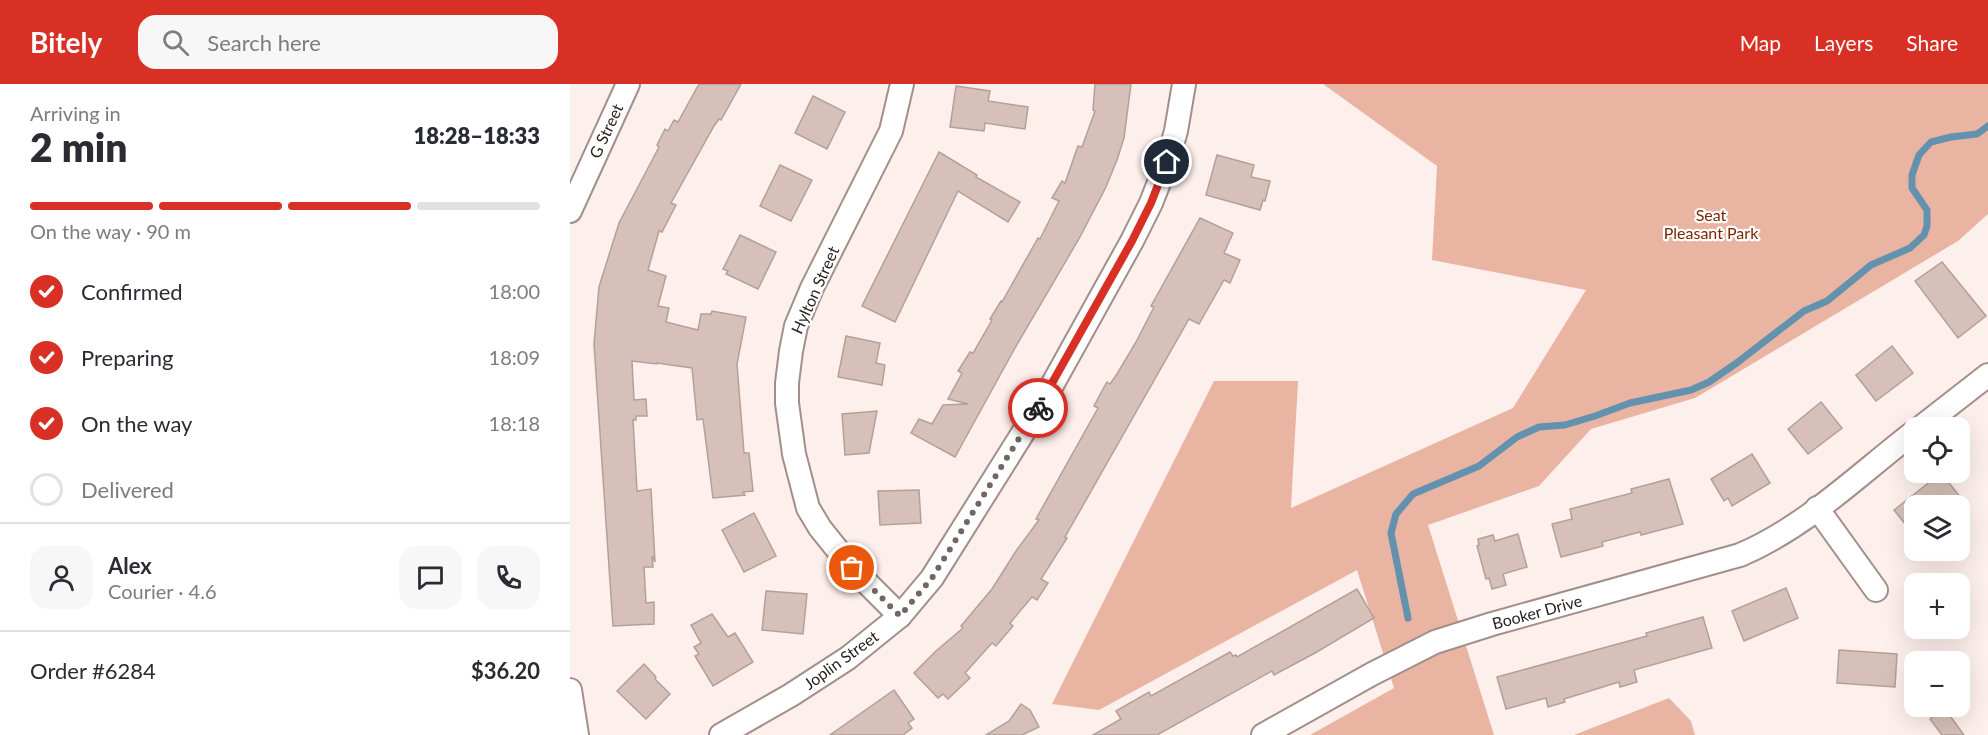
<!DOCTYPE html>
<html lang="en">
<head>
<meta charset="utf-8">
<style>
	:root { --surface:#fff; --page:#f7f7f7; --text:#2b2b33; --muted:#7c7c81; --line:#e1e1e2; --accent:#d93025 }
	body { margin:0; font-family:Lato,sans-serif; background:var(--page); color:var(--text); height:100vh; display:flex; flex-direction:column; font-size:22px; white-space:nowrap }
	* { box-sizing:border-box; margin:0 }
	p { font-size:20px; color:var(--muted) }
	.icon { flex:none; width:33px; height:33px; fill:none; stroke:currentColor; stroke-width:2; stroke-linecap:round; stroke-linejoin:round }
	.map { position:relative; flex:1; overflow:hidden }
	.panel { display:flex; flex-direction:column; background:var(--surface); width:570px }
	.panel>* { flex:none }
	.tools { position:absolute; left:1334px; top:333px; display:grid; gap:12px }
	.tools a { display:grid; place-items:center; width:66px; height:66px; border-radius:12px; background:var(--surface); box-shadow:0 6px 24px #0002; font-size:30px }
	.pin { position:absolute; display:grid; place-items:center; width:51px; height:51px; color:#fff; margin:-26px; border:3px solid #fff; border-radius:50%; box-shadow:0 2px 6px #0007 }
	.courier { position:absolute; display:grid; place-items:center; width:60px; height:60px; margin:-30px; border:4px solid #d93025; border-radius:50%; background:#fff; color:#222; box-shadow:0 2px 8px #0007 }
	.summary em { font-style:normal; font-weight:800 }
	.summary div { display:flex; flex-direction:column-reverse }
	.summary { display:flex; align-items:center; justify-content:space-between; height:102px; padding:0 30px }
	h1 { font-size:39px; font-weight:800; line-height:45px }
	.bar { display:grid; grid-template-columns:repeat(4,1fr); gap:9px 6px; align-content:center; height:72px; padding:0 30px }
	.bar i { height:8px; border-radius:4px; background:var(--line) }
	.bar .selected { background:var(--accent) }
	.bar p { grid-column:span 4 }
	.line { display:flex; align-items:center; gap:15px; padding:0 30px; border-top:2px solid var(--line) }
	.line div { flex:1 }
	.round { display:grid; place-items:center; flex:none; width:63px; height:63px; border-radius:18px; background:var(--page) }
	ol { padding:0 30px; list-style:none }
	li { display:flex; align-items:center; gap:18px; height:66px }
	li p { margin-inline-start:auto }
	li .icon { padding:6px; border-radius:50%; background:var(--accent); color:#fff; stroke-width:4 }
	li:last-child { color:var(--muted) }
	li i { width:33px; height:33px; border:3px solid var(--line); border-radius:50% }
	header { display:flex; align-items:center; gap:36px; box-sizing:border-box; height:84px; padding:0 30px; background:var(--accent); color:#fff }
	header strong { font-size:28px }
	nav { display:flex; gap:33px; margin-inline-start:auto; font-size:21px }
	.search { width:420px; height:54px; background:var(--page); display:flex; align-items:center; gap:15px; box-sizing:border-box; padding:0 21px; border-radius:18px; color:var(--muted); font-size:22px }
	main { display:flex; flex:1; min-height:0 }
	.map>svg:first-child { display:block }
	.green { fill:#eab4a2 }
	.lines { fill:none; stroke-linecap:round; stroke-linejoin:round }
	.stream { stroke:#6292ae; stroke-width:7 }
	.building { fill:#d6c0b9; stroke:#b4a099; stroke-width:1.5 }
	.minor-casing { stroke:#a38f89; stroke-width:26 }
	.minor { stroke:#fff; stroke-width:22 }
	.done { stroke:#706663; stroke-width:6; stroke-dasharray:0 10.8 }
	.route { stroke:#d93025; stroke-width:8 }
	.labels { text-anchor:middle; stroke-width:4.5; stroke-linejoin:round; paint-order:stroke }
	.street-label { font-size:16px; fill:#241d1a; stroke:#fff }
	.park-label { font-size:16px; fill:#7a2601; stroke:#fff }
</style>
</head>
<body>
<header>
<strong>Bitely</strong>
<div class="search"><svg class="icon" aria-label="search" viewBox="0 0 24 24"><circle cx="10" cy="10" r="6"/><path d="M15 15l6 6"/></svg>Search here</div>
<nav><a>Map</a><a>Layers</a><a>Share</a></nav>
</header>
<main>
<section class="panel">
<div class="summary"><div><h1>2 min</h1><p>Arriving in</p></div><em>18:28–18:33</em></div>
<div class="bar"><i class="selected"></i><i class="selected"></i><i class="selected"></i><i></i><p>On the way · 90 m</p></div>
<ol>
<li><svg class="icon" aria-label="check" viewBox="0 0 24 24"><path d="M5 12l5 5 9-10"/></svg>Confirmed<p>18:00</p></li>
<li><svg class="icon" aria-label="check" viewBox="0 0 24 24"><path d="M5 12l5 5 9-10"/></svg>Preparing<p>18:09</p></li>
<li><svg class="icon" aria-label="check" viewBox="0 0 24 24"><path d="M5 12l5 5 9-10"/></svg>On the way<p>18:18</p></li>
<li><i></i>Delivered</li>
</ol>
<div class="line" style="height:108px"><a class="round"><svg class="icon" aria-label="person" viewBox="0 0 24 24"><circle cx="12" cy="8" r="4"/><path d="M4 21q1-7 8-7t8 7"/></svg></a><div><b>Alex</b><p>Courier · 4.6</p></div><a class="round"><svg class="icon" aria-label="chat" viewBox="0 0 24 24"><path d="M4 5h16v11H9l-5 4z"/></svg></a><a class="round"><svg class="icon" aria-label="phone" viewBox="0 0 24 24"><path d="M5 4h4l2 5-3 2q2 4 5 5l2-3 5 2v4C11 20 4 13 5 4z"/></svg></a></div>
<div class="line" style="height:78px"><div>Order #6284</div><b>$36.20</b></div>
</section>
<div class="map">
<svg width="1418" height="651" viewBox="0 0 1418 651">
	<rect width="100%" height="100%" fill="#fdefeb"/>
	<g class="green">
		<polygon points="753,0 1418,0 1418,130 1388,157 1125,314 1021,345 969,402 858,441 924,651 740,651 824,604 787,486 529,626 482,620 644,297 728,297 721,424 943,324 1016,206 862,176 867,82"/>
		<polygon points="1099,614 1121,637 1125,651 1004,651"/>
	</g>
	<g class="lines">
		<polyline class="stream" points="838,534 821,449 826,430 843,410 909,382 947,353 969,343 995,341 1025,332 1060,319 1121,306 1139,298 1168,278 1234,227 1257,217 1301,181 1340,164 1354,151 1357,142 1357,126 1342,104 1342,91 1349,71 1361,58 1381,53 1407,50 1418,42"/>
	</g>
	<g class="building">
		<polygon points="129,0 171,0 151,36 149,35 144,42 101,119 106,121 92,148 89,147 78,186 96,192 88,222 99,224 96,238 128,246 131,230 141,230 142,227 176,233 167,280 174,369 179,369 183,407 173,408 175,411 143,414 133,335 127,336 122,284 87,279 87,280 62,277 64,316 76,315 77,332 66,332 66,336 63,336 67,407 81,405 85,478 82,472 83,483 74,483 76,519 84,518 84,540 43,542 24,260 29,203 49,139 89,63 87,61 95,45 98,47 104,36 108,38"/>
		<polygon points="525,0 561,0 554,54 547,76 536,103 510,153 445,264 385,373 341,349 349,335 362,340 373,321 398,320 378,315 392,289 388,287 400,268 403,269 422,236 420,235 431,217 432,218 468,154 470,155 489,117 482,114 492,97 495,99 508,62 512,63 525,27 523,26"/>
		<polygon points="386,2 420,7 418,17 458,23 455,45 415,39 414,47 380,43"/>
		<polygon points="243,12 275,28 257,65 225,49"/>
		<polygon points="369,68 407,91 406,93 450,118 438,138 388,107 325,238 292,222"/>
		<polygon points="647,71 684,81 681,93 700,97 695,117 693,116 690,126 636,111"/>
		<polygon points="210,81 242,96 221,137 190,122"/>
		<polygon points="630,134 663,149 654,169 670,176 660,199 654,196 629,240 619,235 495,453 497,454 471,495 478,499 467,516 462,513 440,539 443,542 426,562 422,559 395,589 400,594 378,615 373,610 368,614 344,589 366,567 393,544 391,542 422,505 446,467 469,436 466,435 528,324 524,322 533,305 537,298 540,300 547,290 566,258 584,223 581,222"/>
		<polygon points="170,151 206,168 188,205 156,190 158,187 153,185"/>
		<polygon points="1372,178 1416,232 1388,254 1345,197"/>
		<polygon points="276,252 310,259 306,279 315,281 312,301 268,293"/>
		<polygon points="1322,262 1343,289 1306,317 1286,291"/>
		<polygon points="1251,318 1272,344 1238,370 1218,345"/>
		<polygon points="307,327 299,369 275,371 272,330"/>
		<polygon points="1182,370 1200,399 1162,422 1158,414 1154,417 1141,395"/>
		<polygon points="1371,389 1391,414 1382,422 1344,422 1344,451 1324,426"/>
		<polygon points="1099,395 1113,440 1071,451 1070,448 1032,458 1033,462 991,473 982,440 1002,435 1000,425 1062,409 1061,405"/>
		<polygon points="349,406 351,439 310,441 308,407"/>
		<polygon points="184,429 206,472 174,488 152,446"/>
		<polygon points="948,450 957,483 933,490 936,501 922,505 919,494 916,495 907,462 909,461 908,455 923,451 925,457"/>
		<polygon points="1216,504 1228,534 1174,557 1162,527"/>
		<polygon points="787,505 804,534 745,569 704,591 702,587 587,651 523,651 551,635 546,627 579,608 581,612 660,568 663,572 666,571 667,573"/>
		<polygon points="196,507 237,510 233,550 192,546"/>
		<polygon points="142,530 158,553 165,549 183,578 143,602 125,572 129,570 124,563 131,559 121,541"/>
		<polygon points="1133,533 1142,564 1064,586 1067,598 1050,603 1049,598 994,615 995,618 978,623 976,614 936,625 927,593 1077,552 1076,549"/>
		<polygon points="1269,566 1327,570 1325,603 1267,599"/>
		<polygon points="74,580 86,593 85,595 100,610 76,635 47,607"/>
		<polygon points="324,606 344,635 338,639 342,644 333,651 260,651"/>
		<polygon points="451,620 460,626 469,643 452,651 416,651 439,637"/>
		<polygon points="1375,625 1394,651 1372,651 1360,635"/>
	</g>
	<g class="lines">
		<g class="minor-casing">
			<g id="minor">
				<polyline points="0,127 58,0"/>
				<polyline points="1350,344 1418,291"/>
				<polyline points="1247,424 1306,506"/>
				<polyline points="330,532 282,484 250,444 238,424 224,370 217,319 217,299 221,267 226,242 242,204 321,47 332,0"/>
				<polyline points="0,606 7,651"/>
				<polyline points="151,651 221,611 278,574 330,532 362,494 476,312 562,157 581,119 597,78 606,47 614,0"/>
				<path d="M693 651 802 590 865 558 922 540 1170 471C1236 443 1288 391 1344 348"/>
			</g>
		</g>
		<use href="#minor" class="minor"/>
	</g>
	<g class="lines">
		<polyline class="done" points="282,484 330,532 362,494 468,324"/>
		<polyline class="route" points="468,324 562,157 581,119 597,78"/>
	</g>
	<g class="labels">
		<g class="street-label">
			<text transform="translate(36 47) rotate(-65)" y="6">G Street</text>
			<text transform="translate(245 206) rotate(-66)" y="6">Hylton Street</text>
			<text transform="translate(967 528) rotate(-15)" y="6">Booker Drive</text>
			<text transform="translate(271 576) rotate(-36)" y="6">Joplin Street</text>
		</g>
		<g class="park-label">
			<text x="1141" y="137">Seat<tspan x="1141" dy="18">Pleasant Park</tspan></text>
		</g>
	</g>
</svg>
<div class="tools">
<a><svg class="icon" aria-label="locate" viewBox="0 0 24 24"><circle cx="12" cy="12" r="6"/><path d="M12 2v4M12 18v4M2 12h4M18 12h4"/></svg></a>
<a><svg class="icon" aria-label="layers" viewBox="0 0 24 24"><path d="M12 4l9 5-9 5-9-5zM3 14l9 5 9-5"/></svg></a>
<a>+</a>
<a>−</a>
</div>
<div class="pin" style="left:282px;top:484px;background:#ea580c"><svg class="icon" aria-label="bag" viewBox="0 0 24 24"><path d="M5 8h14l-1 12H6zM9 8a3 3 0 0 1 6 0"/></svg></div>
<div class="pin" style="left:597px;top:78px;background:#1f2937"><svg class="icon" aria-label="home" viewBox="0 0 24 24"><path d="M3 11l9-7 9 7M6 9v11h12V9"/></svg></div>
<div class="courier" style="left:468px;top:324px"><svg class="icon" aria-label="bike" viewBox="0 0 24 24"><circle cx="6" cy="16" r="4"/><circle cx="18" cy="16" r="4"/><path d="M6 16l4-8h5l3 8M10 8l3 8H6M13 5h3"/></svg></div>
</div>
</main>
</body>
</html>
